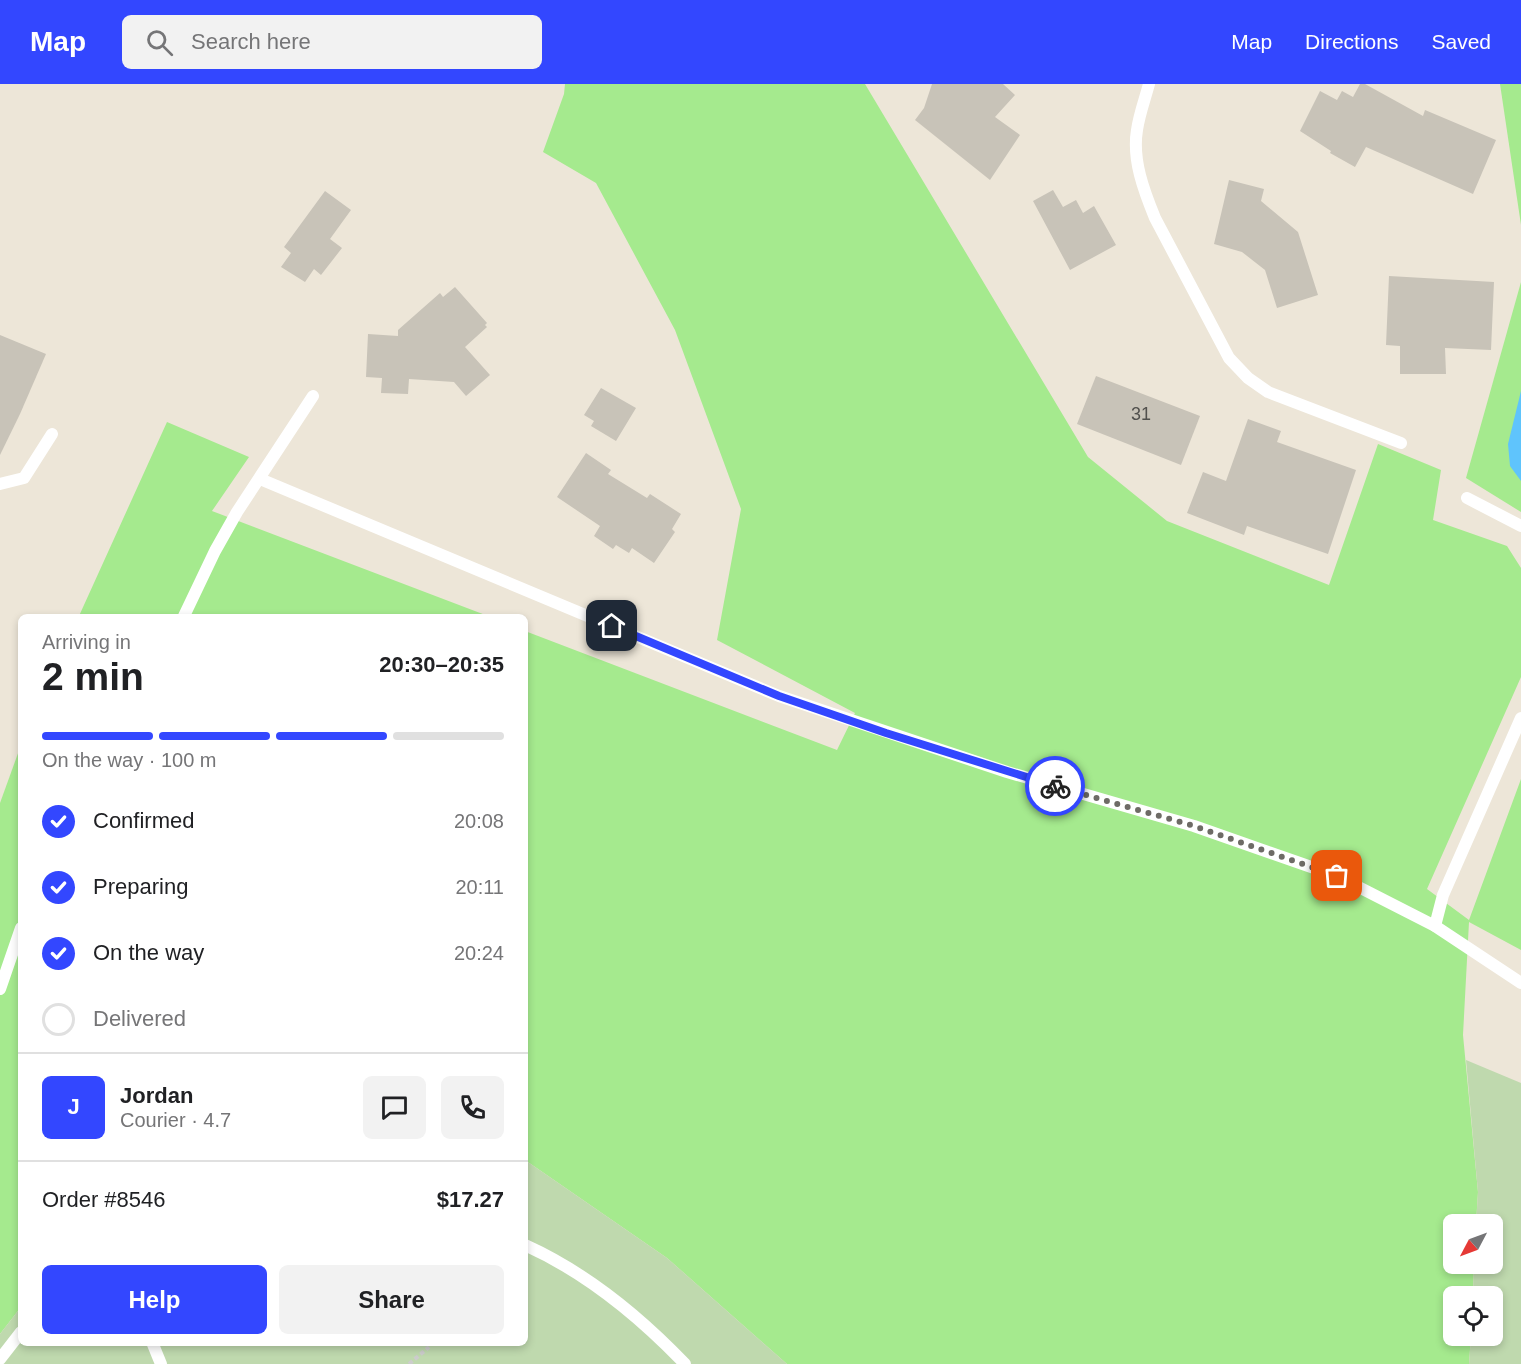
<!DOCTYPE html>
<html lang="en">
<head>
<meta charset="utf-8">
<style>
	:root { --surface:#fff; --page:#f2f2f2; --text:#202124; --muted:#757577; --line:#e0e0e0; --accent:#3347ff }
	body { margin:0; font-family:Arial,sans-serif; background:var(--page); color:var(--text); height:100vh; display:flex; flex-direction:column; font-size:22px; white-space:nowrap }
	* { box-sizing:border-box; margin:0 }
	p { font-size:20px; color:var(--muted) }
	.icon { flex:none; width:33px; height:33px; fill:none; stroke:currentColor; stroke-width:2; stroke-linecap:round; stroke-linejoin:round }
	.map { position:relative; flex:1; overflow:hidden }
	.side { position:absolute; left:18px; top:530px; width:510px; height:732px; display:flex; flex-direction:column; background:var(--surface); border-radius:9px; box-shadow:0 3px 9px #0003 }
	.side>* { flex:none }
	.needle { width:39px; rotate:229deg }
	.tools { position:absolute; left:1443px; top:1130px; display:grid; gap:12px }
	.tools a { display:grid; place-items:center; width:60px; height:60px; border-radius:9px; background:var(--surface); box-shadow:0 3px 9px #0003; font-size:30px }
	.pin { position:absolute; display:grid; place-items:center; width:51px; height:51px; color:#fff; margin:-26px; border-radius:12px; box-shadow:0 3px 9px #0006 }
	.courier { position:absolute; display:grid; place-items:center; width:60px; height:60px; margin:-30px; border:4px solid #3347ff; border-radius:50%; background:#fff; color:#222; box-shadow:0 2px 8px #0007 }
	.headline em { font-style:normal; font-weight:600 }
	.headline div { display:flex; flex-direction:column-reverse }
	.headline { display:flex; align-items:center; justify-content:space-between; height:102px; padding:0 24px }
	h1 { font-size:39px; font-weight:600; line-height:45px }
	.bar { display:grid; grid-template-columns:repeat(4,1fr); gap:9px 6px; align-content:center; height:72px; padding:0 24px }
	.bar i { height:8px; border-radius:4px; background:var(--line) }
	.bar .active { background:var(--accent) }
	.bar p { grid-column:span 4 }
	.line { display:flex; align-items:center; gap:15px; padding:0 24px; border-top:2px solid var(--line) }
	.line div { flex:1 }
	.round { display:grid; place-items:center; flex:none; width:63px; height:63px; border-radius:9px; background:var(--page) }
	ol { padding:0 24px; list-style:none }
	li { display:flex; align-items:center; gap:18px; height:66px }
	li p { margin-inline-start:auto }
	li .icon { padding:6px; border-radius:50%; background:var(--accent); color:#fff; stroke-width:4 }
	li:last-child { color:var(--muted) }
	li i { width:33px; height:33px; border:3px solid var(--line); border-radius:50% }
	.button { display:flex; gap:12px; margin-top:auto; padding:12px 24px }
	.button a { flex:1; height:69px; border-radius:9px; background:var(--accent); color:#fff; font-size:24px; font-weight:600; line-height:69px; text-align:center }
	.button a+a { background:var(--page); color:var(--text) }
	header { display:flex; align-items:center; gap:36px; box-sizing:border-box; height:84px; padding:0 30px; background:var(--accent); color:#fff }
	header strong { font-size:28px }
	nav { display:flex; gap:33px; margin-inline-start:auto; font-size:21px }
	.search { width:420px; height:54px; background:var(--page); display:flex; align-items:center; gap:15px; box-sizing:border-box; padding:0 21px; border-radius:9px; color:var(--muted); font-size:22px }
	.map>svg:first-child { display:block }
	.green { fill:#a5ea8e }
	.cemetery { fill:#bfd9ae }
	.water { fill:#5fc4fc }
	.building { fill:#c8c3b8 }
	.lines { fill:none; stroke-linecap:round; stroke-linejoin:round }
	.path { stroke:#ccc; stroke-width:4; stroke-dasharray:4.5 3; stroke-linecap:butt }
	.service { stroke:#fff; stroke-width:12 }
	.done { stroke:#6e6b66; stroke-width:6; stroke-dasharray:0 10.8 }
	.route { stroke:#3347ff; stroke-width:8 }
	.labels { text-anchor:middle; stroke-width:4.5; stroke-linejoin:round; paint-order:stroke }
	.number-label { font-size:18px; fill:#51504d }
</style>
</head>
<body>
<header>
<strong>Map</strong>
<div class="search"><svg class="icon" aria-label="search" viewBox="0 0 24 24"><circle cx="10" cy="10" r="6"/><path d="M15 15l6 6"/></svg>Search here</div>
<nav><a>Map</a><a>Directions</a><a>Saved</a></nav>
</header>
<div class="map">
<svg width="1521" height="1280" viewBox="0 0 1521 1280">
	<rect width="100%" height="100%" fill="#ede6d8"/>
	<g class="green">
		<polygon points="565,0 865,0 1088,373 1167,437 1329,501 1378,360 1441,386 1433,436 1507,462 1521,484 1521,593 1427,805 1469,836 1521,695 1521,866 1469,838 1463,951 1478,1108 1476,1140 1454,1140 1454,1179 1474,1179 1473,1212 1454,1212 1454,1251 1471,1251 1469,1280 787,1280 667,1174 525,1076 525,547 837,666 855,629 717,556 741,425 675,246 596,99 543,68 564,10"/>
		<polygon points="1500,0 1521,0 1521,141"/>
		<polygon points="1521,198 1521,428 1466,394"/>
		<polygon points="167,338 249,373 212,427 488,532 79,532"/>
		<polygon points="21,661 21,1223 0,1250 0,719"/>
	</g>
	<g class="cemetery">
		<polygon points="1466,976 1521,999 1521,1280 1469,1280 1471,1251 1492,1251 1492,1212 1473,1212 1474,1179 1492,1179 1492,1140 1476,1140 1478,1108"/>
		<polygon points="525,1076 667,1174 787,1280 0,1280 0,1250 21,1223 21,1258 525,1258"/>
	</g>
	<polygon class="water" points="1521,307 1521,397 1510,382 1508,360"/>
	<g class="building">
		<polygon points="932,0 1003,0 1015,11 995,33 1020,51 990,96 915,36 924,24"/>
		<polygon points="1360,0 1365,0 1423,32 1425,26 1496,56 1473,110 1366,63 1355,83 1330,69 1331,67 1300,47 1320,7 1337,16 1342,7 1353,13"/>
		<polygon points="1229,96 1264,105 1261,117 1298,148 1318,211 1277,224 1265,186 1242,168 1214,160"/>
		<polygon points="1053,106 1063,123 1076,116 1083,129 1094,122 1116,161 1070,186 1033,117"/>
		<polygon points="325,107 351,126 330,155 342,164 321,191 314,185 305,198 281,183 291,169 284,163"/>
		<polygon points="1389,192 1494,198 1491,266 1445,264 1446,290 1400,290 1400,262 1386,261"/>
		<polygon points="455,203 487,239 485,241 487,243 465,263 490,291 466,312 454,298 409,295 408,310 381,309 382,294 366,293 368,250 398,252 398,246 440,209 443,213"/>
		<polygon points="0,251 46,270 20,330 0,371"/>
		<polygon points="1096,292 1200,332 1181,381 1077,340"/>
		<polygon points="601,304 636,324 616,357 591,342 594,337 584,331"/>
		<polygon points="1248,335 1281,347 1277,358 1356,386 1328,470 1247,442 1244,451 1187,429 1203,388 1226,397"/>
		<polygon points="586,369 611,386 608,390 647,414 650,410 681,430 672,445 675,448 654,479 632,464 629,469 616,461 613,465 594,452 600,442 557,413"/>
	</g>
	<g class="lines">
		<polyline class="path" points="409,1280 429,1263"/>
		<g class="service">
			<path d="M1149 0C1145 15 1139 31 1137 46 1132 76 1144 107 1155 134L1229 274 1248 294 1268 308 1401 359"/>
			<polyline points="260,395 779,612 1007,688 1194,742 1337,792 1435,842 1521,899"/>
			<polyline points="0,400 24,394 52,350"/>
			<polyline points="1467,414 1521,442"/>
			<polyline points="184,532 215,467 237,428 313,312"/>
			<polyline points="1435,842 1443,811 1521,634"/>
			<polyline points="0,905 21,844"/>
			<path d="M525 1161C587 1189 639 1232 685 1280"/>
			<polyline points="152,1258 161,1280"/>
			<polyline points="0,1275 21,1248"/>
		</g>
	</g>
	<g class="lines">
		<polyline class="done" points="1055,702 1194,742 1337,792"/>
		<polyline class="route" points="612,542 779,612 886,649 1055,702"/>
	</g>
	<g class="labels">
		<g class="number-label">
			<text x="1141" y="336">31</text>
		</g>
	</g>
</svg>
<div class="tools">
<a><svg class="needle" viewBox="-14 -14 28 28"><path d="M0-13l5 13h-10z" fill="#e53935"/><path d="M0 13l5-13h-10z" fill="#757577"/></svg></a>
<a><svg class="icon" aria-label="locate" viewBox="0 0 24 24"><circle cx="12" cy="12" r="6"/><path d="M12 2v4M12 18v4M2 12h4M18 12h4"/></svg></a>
</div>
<div class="pin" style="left:1337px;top:792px;background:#ea580c"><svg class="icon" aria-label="bag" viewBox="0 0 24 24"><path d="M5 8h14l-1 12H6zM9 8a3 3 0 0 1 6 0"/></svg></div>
<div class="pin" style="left:612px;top:542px;background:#1f2937"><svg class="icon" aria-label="home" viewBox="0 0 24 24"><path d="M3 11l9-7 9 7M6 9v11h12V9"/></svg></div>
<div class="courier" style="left:1055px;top:702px"><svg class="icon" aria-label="bike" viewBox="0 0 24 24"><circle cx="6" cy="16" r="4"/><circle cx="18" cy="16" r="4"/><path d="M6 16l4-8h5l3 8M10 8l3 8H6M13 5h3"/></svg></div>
<section class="side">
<div class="headline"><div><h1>2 min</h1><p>Arriving in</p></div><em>20:30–20:35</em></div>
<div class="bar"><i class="active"></i><i class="active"></i><i class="active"></i><i></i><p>On the way · 100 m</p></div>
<ol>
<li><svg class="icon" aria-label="check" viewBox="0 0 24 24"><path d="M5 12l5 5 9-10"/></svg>Confirmed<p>20:08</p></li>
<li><svg class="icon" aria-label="check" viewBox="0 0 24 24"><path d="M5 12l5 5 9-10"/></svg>Preparing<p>20:11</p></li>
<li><svg class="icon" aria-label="check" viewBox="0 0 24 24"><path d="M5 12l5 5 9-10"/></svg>On the way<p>20:24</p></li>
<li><i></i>Delivered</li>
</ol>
<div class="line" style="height:108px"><b class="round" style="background:var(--accent);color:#fff">J</b><div><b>Jordan</b><p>Courier · 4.7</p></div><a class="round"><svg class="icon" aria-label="chat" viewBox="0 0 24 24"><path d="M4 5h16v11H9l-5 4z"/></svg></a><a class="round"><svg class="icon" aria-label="phone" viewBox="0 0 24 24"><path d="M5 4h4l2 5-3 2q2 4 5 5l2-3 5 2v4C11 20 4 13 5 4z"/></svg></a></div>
<div class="line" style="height:78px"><div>Order #8546</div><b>$17.27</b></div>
<div class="button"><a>Help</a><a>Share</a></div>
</section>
</div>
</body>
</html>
